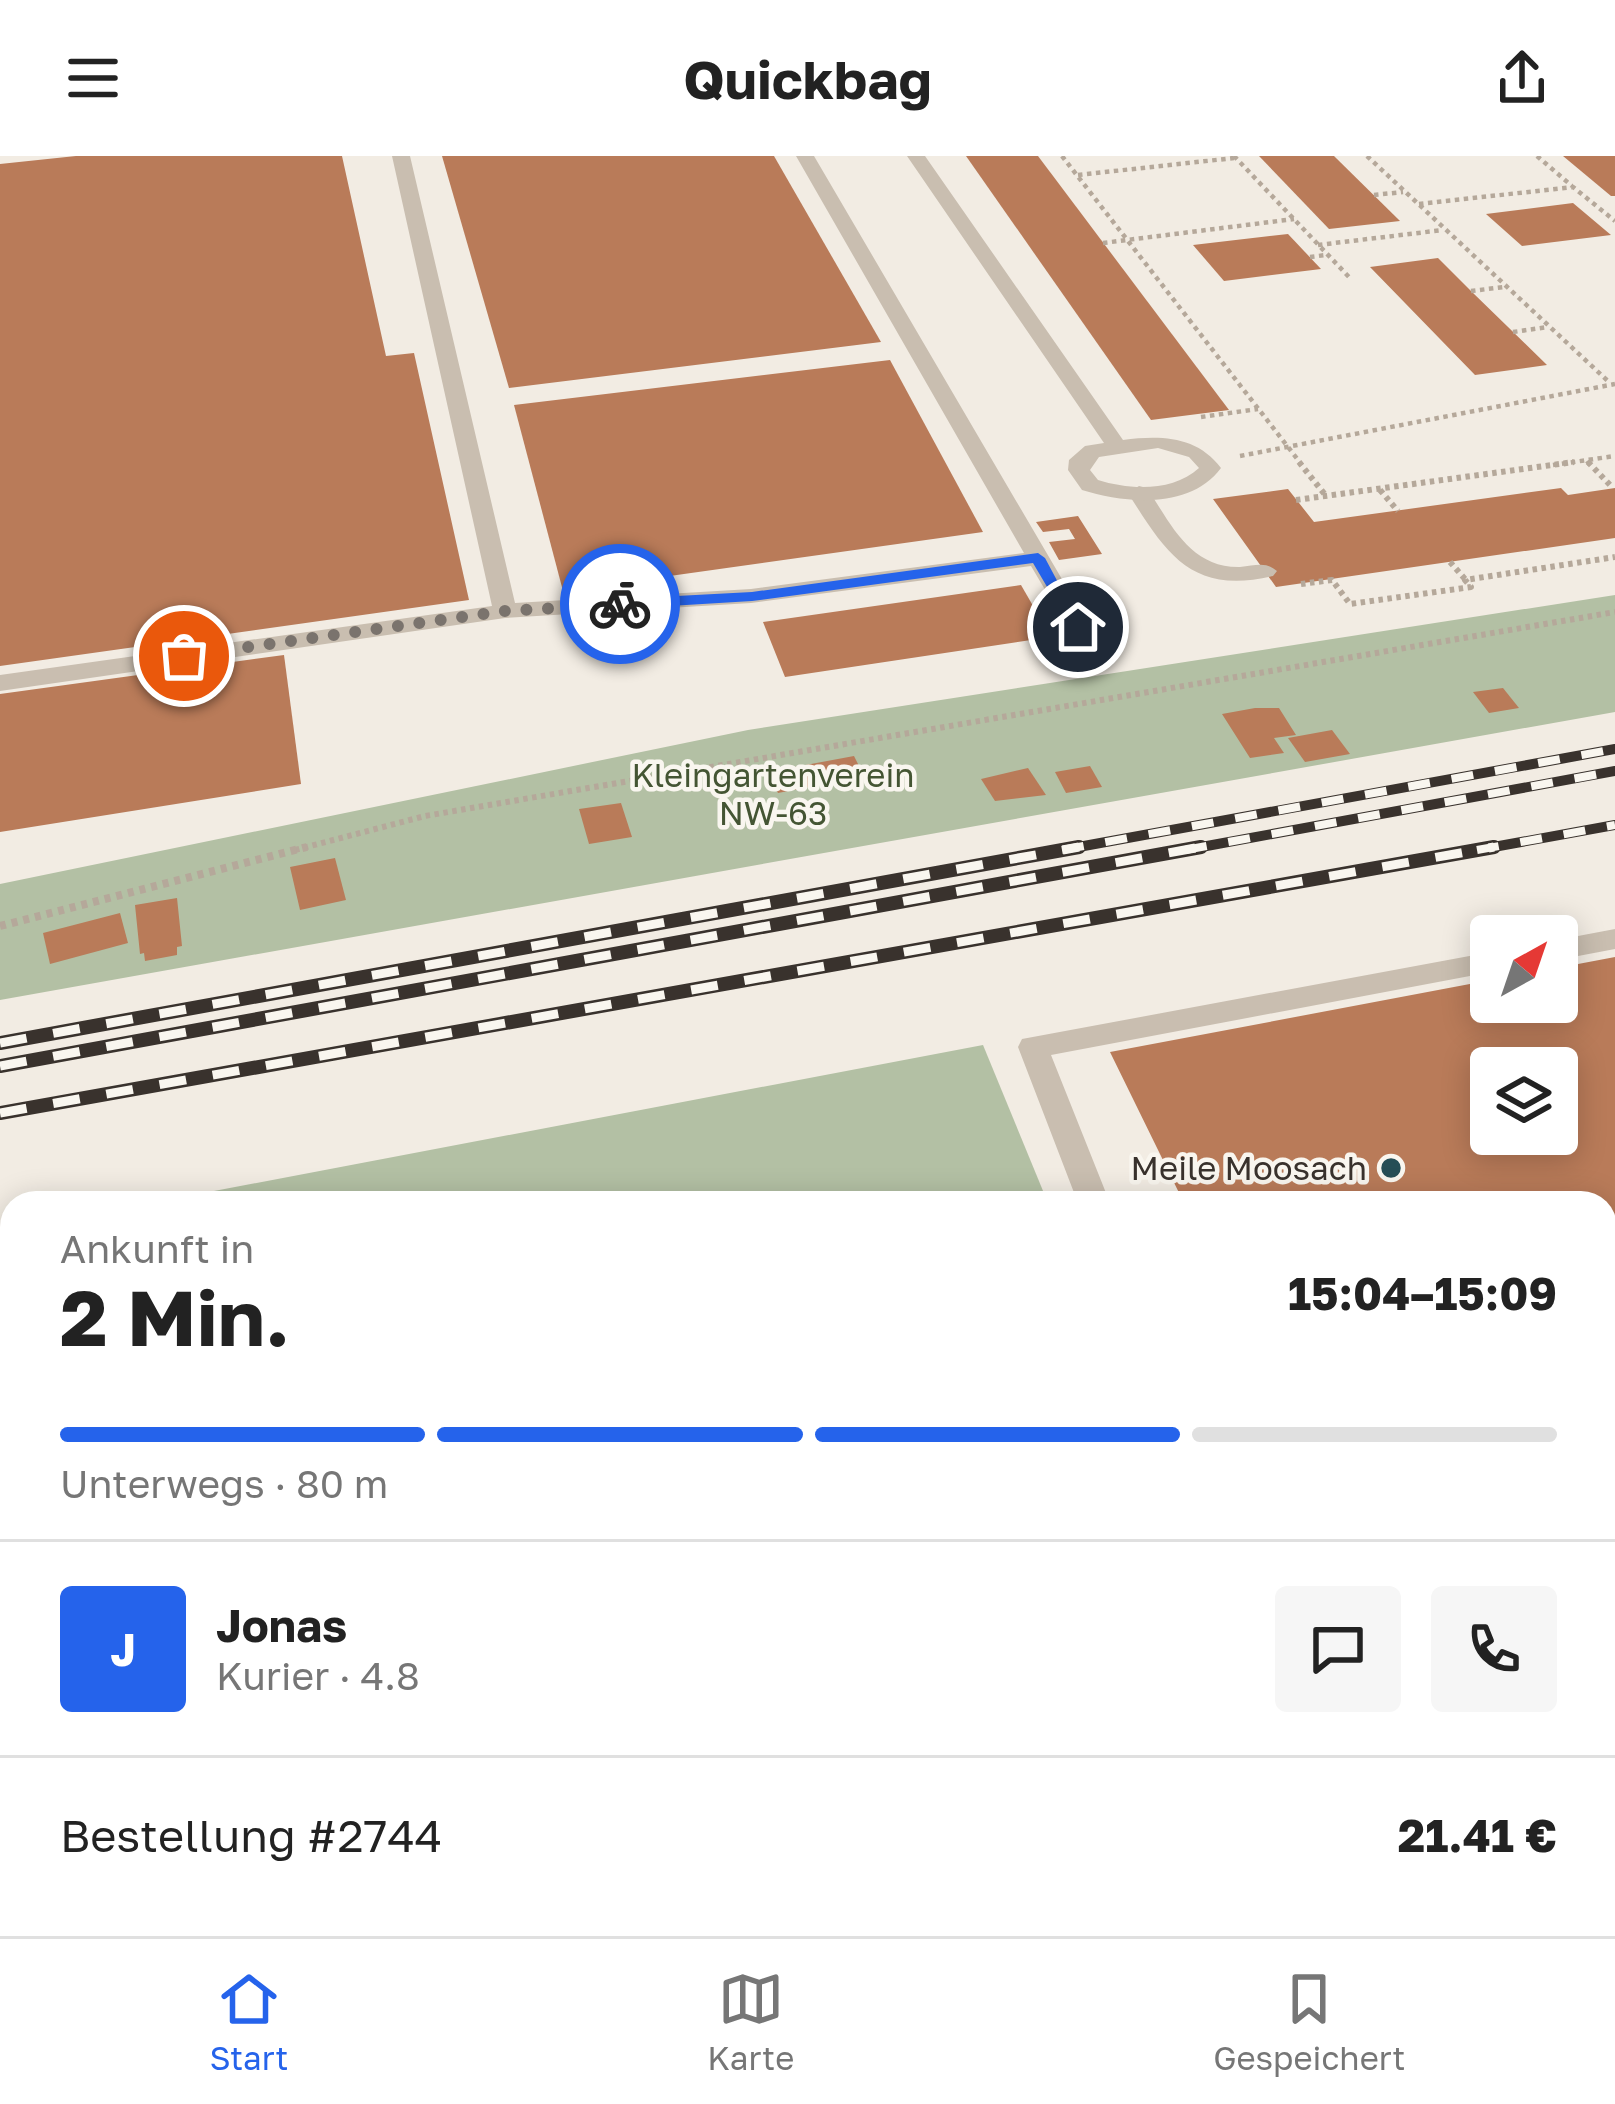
<!DOCTYPE html>
<html lang="de">
<head>
<meta charset="utf-8">
<style>
	:root { --surface:#fff; --page:#f6f6f6; --text:#222; --muted:#767676; --line:#e0e0e0; --accent:#2563eb }
	body { margin:0; font-family:"Golos Text",sans-serif; background:var(--page); color:var(--text); height:100vh; display:flex; flex-direction:column; font-size:45px; white-space:nowrap }
	* { box-sizing:border-box; margin:0 }
	p { font-size:39px; color:var(--muted) }
	.icon { flex:none; width:66px; height:66px; fill:none; stroke:currentColor; stroke-width:2; stroke-linecap:round; stroke-linejoin:round }
	.map { position:relative; flex:1; overflow:hidden }
	.sheet { position:absolute; left:0px; top:1035px; width:1617px; height:747px; display:flex; flex-direction:column; background:var(--surface); border-radius:36px 36px 0 0; box-shadow:0 6px 30px #0003 }
	.sheet>* { flex:none }
	.needle { width:78px; rotate:40deg }
	.controls { position:absolute; left:1470px; top:759px; display:grid; gap:24px }
	.controls a { display:grid; place-items:center; width:108px; height:108px; border-radius:12px; background:var(--surface); box-shadow:0 6px 30px #0003; font-size:60px }
	.pin { position:absolute; display:grid; place-items:center; width:102px; height:102px; color:#fff; margin:-51px; border:6px solid #fff; border-radius:50%; box-shadow:0 3px 12px #0007 }
	.courier { position:absolute; display:grid; place-items:center; width:120px; height:120px; margin:-60px; border:9px solid #2563eb; border-radius:50%; background:#fff; color:#222; box-shadow:0 3px 15px #0007 }
	.overview em { font-style:normal; font-weight:700 }
	.overview div { display:flex; flex-direction:column-reverse }
	.overview { display:flex; align-items:center; justify-content:space-between; height:204px; padding:0 60px }
	h1 { font-size:78px; font-weight:700; line-height:90px }
	.bar { display:grid; grid-template-columns:repeat(4,1fr); gap:18px 12px; align-content:center; height:144px; padding:0 60px }
	.bar i { height:15px; border-radius:9px; background:var(--line) }
	.bar .active { background:var(--accent) }
	.bar p { grid-column:span 4 }
	.line { display:flex; align-items:center; gap:30px; padding:0 60px; border-top:3px solid var(--line) }
	.line div { flex:1 }
	.round { display:grid; place-items:center; flex:none; width:126px; height:126px; border-radius:12px; background:var(--page) }
	header { display:flex; justify-content:space-between; align-items:center; height:156px; padding:0 60px; background:var(--surface); font-size:54px; font-weight:700 }
	.dock { display:flex; justify-content:space-around; align-items:center; height:168px; border-top:3px solid var(--line); background:var(--surface); font-size:33px; color:var(--muted) }
	.dock a { display:grid; justify-items:center; gap:6px }
	.dock .active { color:var(--accent) }
	.map>svg:first-child { display:block }
	.green { fill:#b3c0a4 }
	.building { fill:#b97b59; fill-rule:evenodd }
	.lines { fill:none; stroke-linecap:round; stroke-linejoin:round }
	.path-far3 { stroke:#b5a89a; stroke-width:4.5; stroke-dasharray:4.5 4.5; stroke-linecap:butt }
	.path-far2 { stroke:#b5a89a; stroke-width:6; stroke-dasharray:4.5 4.5; stroke-linecap:butt }
	.path-far1 { stroke:#b5a89a; stroke-width:8; stroke-dasharray:6 6; stroke-linecap:butt }
	.path { stroke:#b5a89a; stroke-width:9; stroke-dasharray:8 8; stroke-linecap:butt }
	.lane { fill:#c9beb0; fill-rule:evenodd }
	.street { fill:#c9beb0; fill-rule:evenodd }
	.rail-far1-casing { stroke:#39322d; stroke-width:10 }
	.rail-casing { stroke:#39322d; stroke-width:14 }
	.rail-far1 { stroke:#f9f6ef; stroke-width:8; stroke-dasharray:22; stroke-linecap:butt }
	.rail { stroke:#f9f6ef; stroke-width:9; stroke-dasharray:27; stroke-linecap:butt }
	.route { fill:#2563eb }
	.done { stroke:#7a736d; stroke-width:12; stroke-dasharray:0 21.6 }
	.poi-dot { fill:#264e56; stroke:#f9f6ef; stroke-width:4.5 }
	.labels { text-anchor:middle; stroke-width:9; stroke-linejoin:round; paint-order:stroke }
	.park-label { font-size:33px; fill:#453; stroke:#f9f6ef }
	.poi-label { font-size:33px; fill:#39322d; stroke:#f9f6ef; text-anchor:end }
</style>
</head>
<body>
<header><svg class="icon" aria-label="menu" viewBox="0 0 24 24"><path d="M4 6h16M4 12h16M4 18h16"/></svg>Quickbag<svg class="icon" aria-label="share" viewBox="0 0 24 24"><path d="M12 15V3M7 8l5-5 5 5M5 13v7h14v-7"/></svg></header>
<div class="map">
<svg width="1615" height="1780" viewBox="0 0 1615 1780">
	<rect width="100%" height="100%" fill="#f2ece3"/>
	<g class="green">
		<polygon points="1615,439 1615,556 0,844 0,728 748,574"/>
		<polygon points="983,889 1048,1047 151,1047"/>
		<polygon points="12,1073 12,1770 710,1770 709,1780 0,1780 0,1076"/>
	</g>
	<g class="building">
		<polygon points="76,0 342,0 386,200 414,197 469,444 0,510 0,8"/>
		<polygon points="442,0 774,0 881,186 509,232"/>
		<polygon points="966,0 1038,0 1229,254 1151,264"/>
		<polygon points="1259,0 1334,0 1400,65 1329,73"/>
		<polygon points="1563,0 1615,0 1615,40 1611,40"/>
		<polygon points="1573,47 1611,79 1522,90 1486,58"/>
		<polygon points="1288,78 1321,113 1224,125 1193,89"/>
		<polygon points="1438,102 1471,135 1547,209 1475,219 1370,111"/>
		<polygon points="890,204 983,376 563,435 514,249"/>
		<polygon points="1561,332 1568,339 1615,332 1615,382 1276,431 1213,343 1288,333 1314,366"/>
		<polygon points="1078,360 1102,398 1059,404 1049,386 1075,383 1069,373 1043,376 1036,366"/>
		<polygon points="1021,429 1051,481 785,521 763,466"/>
		<polygon points="284,499 301,628 0,676 0,538"/>
		<polygon points="1503,532 1519,552 1489,557 1473,536"/>
		<polygon points="1255,552 1279,552 1296,579 1274,582 1284,597 1250,602 1222,558"/>
		<polygon points="1332,574 1350,598 1305,606 1288,582"/>
		<polygon points="854,600 864,620 778,637 768,616"/>
		<polygon points="1090,610 1102,631 1066,637 1055,616"/>
		<polygon points="1028,612 1046,639 995,645 981,623"/>
		<polygon points="621,647 632,681 589,688 579,653"/>
		<polygon points="335,702 346,744 300,754 290,711"/>
		<polygon points="177,742 182,790 177,791 177,799 145,805 144,797 140,798 135,749"/>
		<polygon points="120,757 128,787 50,808 43,777"/>
		<path d="M1615 801V1176L1605 1178V1047H1184L1110 896 1491 824V846H1557V812ZM1491 912H1557V978H1491Z"/>
	</g>
	<g class="lines">
		<g class="path-far3">
			<polyline points="1062,0 1302,309"/>
			<polyline points="1234,0 1349,121"/>
			<polyline points="1367,0 1610,227"/>
			<polyline points="1537,0 1572,30"/>
			<polyline points="1078,19 1234,2"/>
			<polyline points="1374,39 1403,36"/>
			<polyline points="1419,48 1573,31 1615,65"/>
			<polyline points="1103,87 1294,63"/>
			<polyline points="1318,89 1443,74"/>
			<polyline points="1310,101 1326,99"/>
			<polyline points="1471,135 1504,131"/>
			<polyline points="1513,176 1548,171"/>
			<polyline points="1201,261 1258,253"/>
			<polyline points="1240,300 1615,228"/>
			<polyline points="1587,305 1590,309"/>
			<polyline points="1553,309 1615,300"/>
		</g>
		<g class="path-far2">
			<polyline points="1299,306 1326,340"/>
			<polyline points="1588,306 1613,332"/>
			<polyline points="1380,334 1398,355"/>
			<polyline points="1296,344 1574,306"/>
			<polyline points="1450,406 1465,423"/>
			<polyline points="1301,428 1332,424 1350,448 1471,431 1465,424 1615,401"/>
			<polyline points="295,694 425,660 1615,456"/>
		</g>
		<polyline class="path-far1" points="0,770 307,691"/>
		<polyline class="path" points="1605,1224 1615,1221"/>
		<g class="lane">
			<polygon points="392,0 410,0 515,447 751,433 1024,397 796,0 814,0 1090,471 1086,476 1070,476 1031,410 751,447 505,462 0,535 0,519 492,450"/>
			<path d="M1139 330 1147 332C1171 368 1190 412 1240 411 1255 410 1265 405 1277 415L1273 420C1192 439 1167 399 1128 337Z"/>
			<polygon points="1615,773 1615,793 1557,804 1557,784"/>
			<polygon points="1491,796 1491,816 1051,899 1110,1047 1078,1047 1018,891 1022,883"/>
		</g>
		<g class="street">
			<path d="M907 0H925L1123 284C1161 279 1197 280 1221 312 1191 353 1126 348 1082 334L1068 314 1069 304 1085 290 1104 287ZM1158 292 1189 301 1199 312C1173 336 1130 334 1098 324L1090 314 1099 301Z"/>
			<polygon points="1368,1770 1411,1770 1415,1780 1372,1780"/>
		</g>
		<g class="rail-far1-casing">
			<g id="rail-far1">
				<polyline points="1062,694 1615,593"/>
				<polyline points="1185,694 1615,615"/>
				<polyline points="1477,694 1615,669"/>
			</g>
		</g>
		<g class="rail-casing">
			<g id="rail">
				<polyline points="0,887 1079,691"/>
				<polyline points="0,910 1201,691"/>
				<polyline points="0,957 1494,691"/>
			</g>
		</g>
		<use href="#rail-far1" class="rail-far1"/>
		<use href="#rail" class="rail"/>
	</g>
	<polygon class="route" points="1038,397 1045,402 1084,475 1073,475 1033,407 752,445 620,453 613,448 620,443 752,436"/>
	<g class="lines">
		<polyline class="done" points="184,500 505,455 620,448"/>
	</g>
	<circle class="poi-dot" cx="1391" cy="1012" r="12"/>
	<g class="labels">
		<g class="park-label">
			<text x="773" y="631">Kleingartenverein<tspan x="773" dy="38">NW-63</tspan></text>
		</g>
		<g class="poi-label">
			<text x="1367" y="1024">Meile Moosach</text>
		</g>
	</g>
</svg>
<div class="controls">
<a><svg class="needle" viewBox="-14 -14 28 28"><path d="M0-13l5 13h-10z" fill="#e53935"/><path d="M0 13l5-13h-10z" fill="#767676"/></svg></a>
<a><svg class="icon" aria-label="layers" viewBox="0 0 24 24"><path d="M12 4l9 5-9 5-9-5zM3 14l9 5 9-5"/></svg></a>
</div>
<div class="pin" style="left:184px;top:500px;background:#ea580c"><svg class="icon" aria-label="bag" viewBox="0 0 24 24"><path d="M5 8h14l-1 12H6zM9 8a3 3 0 0 1 6 0"/></svg></div>
<div class="pin" style="left:1078px;top:471px;background:#1f2937"><svg class="icon" aria-label="home" viewBox="0 0 24 24"><path d="M3 11l9-7 9 7M6 9v11h12V9"/></svg></div>
<div class="courier" style="left:620px;top:448px"><svg class="icon" aria-label="bike" viewBox="0 0 24 24"><circle cx="6" cy="16" r="4"/><circle cx="18" cy="16" r="4"/><path d="M6 16l4-8h5l3 8M10 8l3 8H6M13 5h3"/></svg></div>
<section class="sheet">
<div class="overview"><div><h1>2 Min.</h1><p>Ankunft in</p></div><em>15:04–15:09</em></div>
<div class="bar"><i class="active"></i><i class="active"></i><i class="active"></i><i></i><p>Unterwegs · 80 m</p></div>
<div class="line" style="height:216px"><b class="round" style="background:var(--accent);color:#fff">J</b><div><b>Jonas</b><p>Kurier · 4.8</p></div><a class="round"><svg class="icon" aria-label="chat" viewBox="0 0 24 24"><path d="M4 5h16v11H9l-5 4z"/></svg></a><a class="round"><svg class="icon" aria-label="phone" viewBox="0 0 24 24"><path d="M5 4h4l2 5-3 2q2 4 5 5l2-3 5 2v4C11 20 4 13 5 4z"/></svg></a></div>
<div class="line" style="height:156px"><div>Bestellung #2744</div><b>21.41 €</b></div>
</section>
</div>
<nav class="dock">
<a class="active"><svg class="icon" aria-label="home" viewBox="0 0 24 24"><path d="M3 11l9-7 9 7M6 9v11h12V9"/></svg>Start</a>
<a><svg class="icon" aria-label="map" viewBox="0 0 24 24"><path d="M3 6l6-2 6 2 6-2v14l-6 2-6-2-6 2zM9 4v14M15 6v14"/></svg>Karte</a>
<a><svg class="icon" aria-label="saved" viewBox="0 0 24 24"><path d="M7 4h10v16l-5-4-5 4z"/></svg>Gespeichert</a>
</nav>
</body>
</html>
